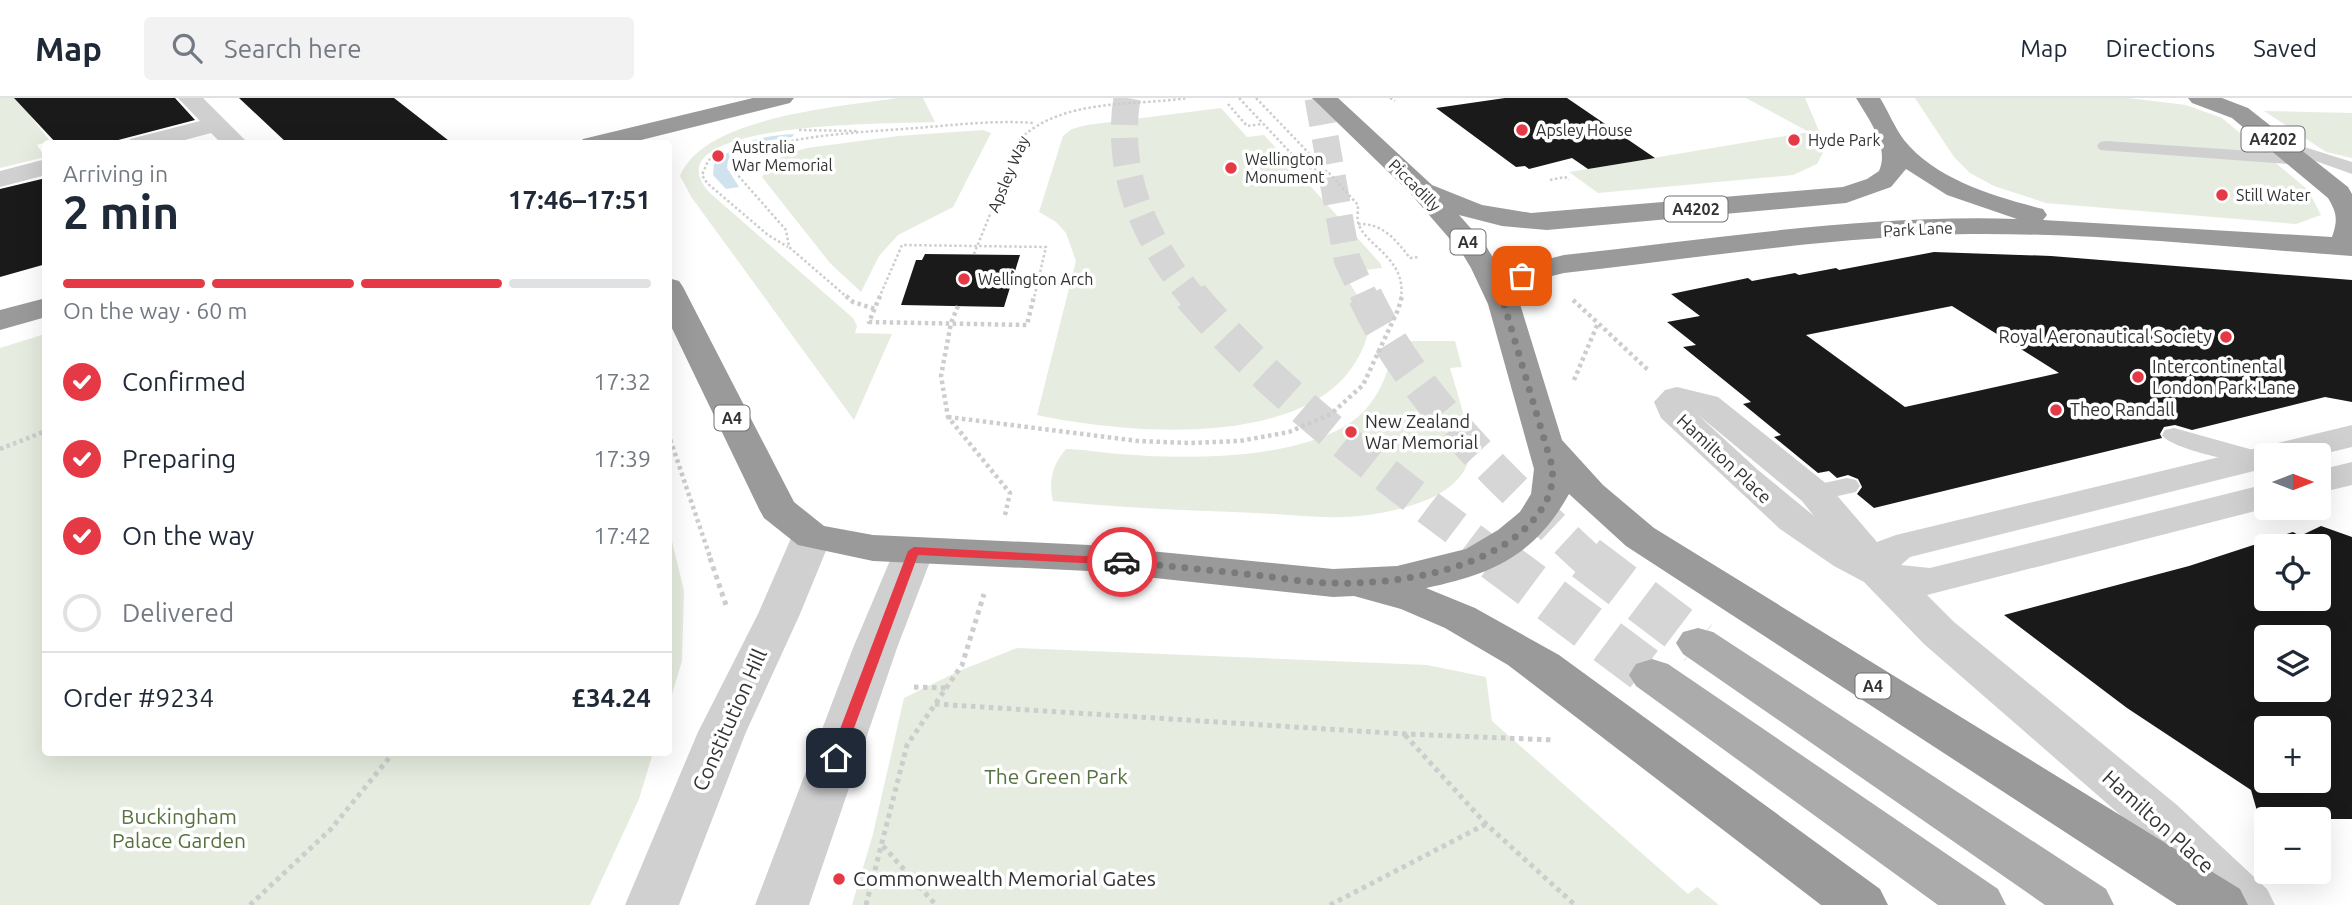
<!DOCTYPE html>
<html lang="en">
<head>
<meta charset="utf-8">
<style>
	:root { --surface:#fff; --page:#f2f2f3; --text:#1f2937; --muted:#747a83; --line:#e0e1e3; --accent:#e63946 }
	body { margin:0; font-family:Ubuntu,sans-serif; background:var(--page); color:var(--text); height:100vh; display:flex; flex-direction:column; font-size:26px; white-space:nowrap }
	* { box-sizing:border-box; margin:0 }
	p { font-size:23px; color:var(--muted) }
	.icon { flex:none; width:38px; height:38px; fill:none; stroke:currentColor; stroke-width:2; stroke-linecap:round; stroke-linejoin:round }
	.map { position:relative; flex:1; overflow:hidden }
	.side { position:absolute; left:42px; top:42px; width:630px; height:616px; display:flex; flex-direction:column; background:var(--surface); border-radius:7px; box-shadow:0 7px 28px #0002 }
	.side>* { flex:none }
	.needle { width:46px; rotate:90deg }
	.fabs { position:absolute; left:2254px; top:345px; display:grid; gap:14px }
	.fabs a { display:grid; place-items:center; width:77px; height:77px; border-radius:7px; background:var(--surface); box-shadow:0 7px 28px #0002; font-size:35px }
	.pin { position:absolute; display:grid; place-items:center; width:60px; height:60px; color:#fff; margin:-30px; border-radius:14px; box-shadow:0 4px 10px #0006 }
	.courier { position:absolute; display:grid; place-items:center; width:70px; height:70px; margin:-35px; border:5px solid #e63946; border-radius:50%; background:#fff; color:#222; box-shadow:0 2px 9px #0007 }
	.headline em { font-style:normal; font-weight:600 }
	.headline div { display:flex; flex-direction:column-reverse }
	.headline { display:flex; align-items:center; justify-content:space-between; height:119px; padding:0 21px }
	h1 { font-size:46px; font-weight:600; line-height:52px }
	.bar { display:grid; grid-template-columns:repeat(4,1fr); gap:10px 7px; align-content:center; height:84px; padding:0 21px }
	.bar i { height:9px; border-radius:5px; background:var(--line) }
	.bar .current { background:var(--accent) }
	.bar p { grid-column:span 4 }
	.line { display:flex; align-items:center; gap:18px; padding:0 21px; border-top:2px solid var(--line) }
	.line div { flex:1 }
	ol { padding:0 21px; list-style:none }
	li { display:flex; align-items:center; gap:21px; height:77px }
	li p { margin-inline-start:auto }
	li .icon { padding:7px; border-radius:50%; background:var(--accent); color:#fff; stroke-width:4 }
	li:last-child { color:var(--muted) }
	li i { width:38px; height:38px; border:4px solid var(--line); border-radius:50% }
	header { display:flex; align-items:center; gap:42px; box-sizing:border-box; height:98px; padding:0 35px; background:var(--surface); border-bottom:2px solid var(--line) }
	header strong { font-size:33px }
	nav { display:flex; gap:38px; margin-inline-start:auto; font-size:24px }
	.search { width:490px; height:63px; background:var(--page); display:flex; align-items:center; gap:18px; box-sizing:border-box; padding:0 24px; border-radius:7px; color:var(--muted); font-size:26px }
	.map>svg:first-child { display:block }
	.green { fill:#e6ecdf }
	.water { fill:#cfe2ee }
	.building { fill:#1a1a1a; fill-rule:evenodd }
	.lines { fill:none; stroke-linecap:round; stroke-linejoin:round }
	.primary-tunnel-far2 { stroke:#d6d6d6; stroke-width:27; stroke-dasharray:27 13; stroke-linecap:butt }
	.primary-tunnel-far1 { stroke:#d6d6d6; stroke-width:35; stroke-dasharray:35 18; stroke-linecap:butt }
	.primary-tunnel { stroke:#d6d6d6; stroke-width:46; stroke-dasharray:46 24; stroke-linecap:butt }
	.path-far2 { stroke:#cdcdcd; stroke-width:2.5; stroke-dasharray:2.5 2.5; stroke-linecap:butt }
	.path-far1 { stroke:#cdcdcd; stroke-width:4.5; stroke-dasharray:3.5 3.5; stroke-linecap:butt }
	.path { stroke:#cdcdcd; stroke-width:5; stroke-dasharray:4.5 4.5; stroke-linecap:butt }
	.lane { fill:#d0d0d0; fill-rule:evenodd }
	.street { fill:#d0d0d0; fill-rule:evenodd }
	.primary { fill:#ababab; fill-rule:evenodd }
	.highway { fill:#9a9a9a; fill-rule:evenodd }
	.route { fill:#e63946 }
	.done { stroke:#7a7a7a; stroke-width:7; stroke-dasharray:0 12.6 }
	.poi-dot { fill:#e63946; stroke:#fff; stroke-width:2.5 }
	.labels { text-anchor:middle; stroke-width:7; stroke-linejoin:round; paint-order:stroke }
	.far-poi-label { font-size:16px; fill:#333; stroke:#fff; text-anchor:start }
	.shield { fill:#fff; stroke:#707070; stroke-width:2 }
	.shield-label { font-size:16px; font-weight:bold; fill:#333 }
	.far-street-label { font-size:16px; fill:#333; stroke:#fff }
	.poi-label { font-size:18px; fill:#333; stroke:#fff; text-anchor:start }
	.street-label { font-size:18px; fill:#333; stroke:#fff }
	.near-street-label { font-size:21px; fill:#333; stroke:#fff }
	.near-park-label { font-size:21px; fill:#56703f; stroke:#fff }
	.near-poi-label { font-size:21px; fill:#333; stroke:#fff; text-anchor:start }
</style>
</head>
<body>
<header>
<strong>Map</strong>
<div class="search"><svg class="icon" aria-label="search" viewBox="0 0 24 24"><circle cx="10" cy="10" r="6"/><path d="M15 15l6 6"/></svg>Search here</div>
<nav><a>Map</a><a>Directions</a><a>Saved</a></nav>
</header>
<div class="map">
<svg width="2352" height="807" viewBox="0 0 2352 807">
	<rect width="100%" height="100%" fill="#fff"/>
	<g class="green">
		<polygon points="0,0 16,0 50,43 37,47 45,59 0,70"/>
		<path d="M897 0H923L935 24C905 26 639 21 711 96L853 220 857 228 855 235 892 236 854 322 692 100 680 78C704 18 841 9 897 0Z"/>
		<polygon points="1746,0 1805,0 1826,49 1817,66 1793,77 1598,95 1569,74 1809,34"/>
		<polygon points="1915,0 2128,0 2186,7 2222,20 2308,92 2321,117 2296,126 2046,105 1994,88 1970,75 1954,59"/>
		<path d="M1221 10 1247 39 1264 37 1380 165 1382 170 1343 174C1350 188 1365 205 1368 221 1371 238 1360 258 1351 271 1293 351 1121 335 1037 317L1076 163 1066 135 1056 124 1039 114 1063 38 1072 31 1087 27Z"/>
		<polygon points="2264,13 2352,15 2352,60 2326,54"/>
		<polygon points="983,32 991,35 953,109 898,137 879,158 861,194 830,165 762,79 771,65 787,56 807,50 898,38"/>
		<polygon points="45,236 46,654 653,655 639,701 590,807 0,807 0,250"/>
		<path d="M1396 243H1455L1462 269 1450 270C1456 291 1474 343 1468 364 1456 400 1402 412 1368 417 1332 422 1293 417 1256 415 1188 412 1121 410 1053 403 1048 383 1053 366 1066 351 1084 351 1101 355 1120 356 1185 362 1320 363 1366 311 1383 292 1390 267 1396 243Z"/>
		<polygon points="669,431 684,493 682,563 669,606"/>
		<polygon points="1017,550 1427,567 1486,579 1492,623 1688,796 1697,789 1719,807 852,807 873,736 904,600 959,573"/>
	</g>
	<path class="water" d="M794 36 792 39C767 42 747 46 728 62L727 70 739 89 726 91 713 77 714 66C738 43 761 38 794 36Z"/>
	<g class="building">
		<polygon points="14,0 175,0 195,22 103,46 57,46"/>
		<polygon points="239,0 394,0 453,46 288,46"/>
		<polygon points="1505,0 1567,0 1655,60 1588,71 1572,60 1529,71 1525,68 1516,69 1436,10"/>
		<polygon points="46,80 46,166 0,179 0,91"/>
		<path d="M1934 154 2051 158 2352 182V304L2325 299 2192 332 2175 327 2164 329 2160 336 2162 340 1874 410 1857 396 1862 389 1858 381 1848 377 1837 380 1829 373 1818 375 1774 339 1781 337 1743 306 1751 304 1683 249 1696 247 1667 224 1700 218 1671 196 1748 180 1752 183 1795 175 1799 177 1836 170 1839 172ZM1952 208 2059 275 1905 309 1806 237Z"/>
		<polygon points="925,156 1020,157 1004,209 901,207 916,162 922,162"/>
		<path d="M2321 428 2352 439V721H2269L2257 713 2251 692 2127 610 2004 517 2189 468 2293 434 2300 438ZM2266 448H2319V500H2266ZM2266 539H2319V592H2266ZM2266 630H2319V682H2266Z"/>
	</g>
	<g class="lines">
		<g class="primary-tunnel-far2">
			<path d="M1127 0C1115 75 1145 143 1193 200"/>
			<polyline points="1318,0 1347,161 1365,200"/>
		</g>
		<g class="primary-tunnel-far1">
			<path d="M1191 198C1278 300 1391 381 1498 462"/>
			<path d="M1365 198C1414 301 1506 386 1588 462"/>
		</g>
		<g class="primary-tunnel">
			<polyline points="1495,460 1652,577"/>
			<polyline points="1586,460 1698,545"/>
		</g>
		<g class="path-far2">
			<path d="M1239 0 1303 68 1329 75 1358 107C1358 112 1357 119 1358 124 1363 147 1407 159 1401 200"/>
			<polyline points="1256,0 1328,75"/>
			<polyline points="1390,0 1395,3"/>
			<polyline points="1228,6 1247,28 1262,26"/>
			<polyline points="799,32 857,33"/>
			<polyline points="718,54 708,63 702,77 707,85 768,137 788,149"/>
			<polyline points="1550,82 1565,79 1569,82"/>
			<path d="M1358 126C1383 125 1396 142 1410 160L1420 159"/>
			<path d="M974 156 1021 40C1064 0 1134 8 1188 0"/>
			<path d="M848 200 789 149 786 132 735 74C740 66 743 58 752 54 797 36 867 34 916 30 955 27 995 22 1034 25"/>
			<polyline points="879,200 902,147 1046,149 1034,200"/>
		</g>
		<g class="path-far1">
			<polyline points="846,198 853,204 875,211"/>
			<polyline points="880,198 869,224 1027,227 1034,198"/>
			<polyline points="1573,202 1598,225"/>
			<polyline points="958,208 951,225 941,278 948,319 1010,395 1005,417"/>
			<polyline points="1574,282 1598,225 1648,272"/>
			<polyline points="948,319 1138,343 1189,345 1240,343 1289,334 1331,316 1363,287 1398,212 1402,198"/>
			<polyline points="668,335 711,462"/>
			<polyline points="0,351 46,333"/>
		</g>
		<g class="path">
			<polyline points="710,460 727,510"/>
			<polyline points="914,589 946,590"/>
			<polyline points="935,606 1405,636 1554,642"/>
			<polyline points="1405,637 1486,726 1575,807"/>
			<polyline points="883,748 936,807"/>
			<polyline points="250,807 331,731 394,654"/>
			<polyline points="866,807 907,647 962,567 984,496"/>
			<polyline points="1330,807 1486,726"/>
		</g>
		<g class="lane">
			<polygon points="2106,43 2296,56 2279,52 2276,48 2279,44 2285,43 2352,64 2352,76 2307,60 2306,66 2300,67 2100,52 2097,48 2100,44"/>
			<path d="M2174 330 2271 357H2266V367L2261 369C2241 364 2172 352 2162 337L2165 332Z"/>
			<polygon points="1847,380 1856,382 1860,388 1856,394 1815,403 1806,401 1802,395 1806,389"/>
		</g>
		<g class="street">
			<polygon points="178,0 203,0 249,46 222,46 211,35 170,46 127,46 130,41 200,23"/>
			<polygon points="46,61 46,77 0,89 0,73"/>
			<path d="M1677 289 1718 299 1828 387 1877 444 1896 437 2352 327V349L2319 357H2266V370L1910 459 1901 467 1930 470 2266 386 2267 410 1927 497 1954 524 2177 707 2267 791 2275 807H2213L2141 735 1924 546 1864 484 1834 468 1780 431 1661 320 1654 304 1665 292ZM1697 316 1802 403 1814 418 1758 372Z"/>
			<polygon points="2352,364 2352,387 2319,395 2319,372"/>
			<polygon points="812,425 826,429 832,438 800,516 746,634 679,807 625,807 698,634 758,516 792,438 798,429"/>
			<polygon points="914,440 928,444 934,453 897,550 809,807 755,807 853,550 894,453 900,444"/>
		</g>
		<g class="primary">
			<polygon points="1698,530 1713,534 2106,791 2114,807 2045,807 1683,556 1676,545 1683,534"/>
			<polygon points="1652,561 1668,566 1998,791 2006,807 1938,807 1636,588 1629,577 1636,566"/>
		</g>
		<g class="highway">
			<polygon points="753,0 794,0 790,5 625,46 580,46 583,41"/>
			<path d="M1312 0H1338L1432 87 1482 107 1531 115 1843 89 1867 81 1879 73C1890 49 1868 20 1856 0H1880C1888 13 1895 30 1904 42 1936 82 1996 99 2043 111L2047 117 2043 122 2332 139C2338 122 2337 115 2328 100L2232 20 2192 5 2188 0H2222L2248 10 2348 89 2352 96V158C2225 149 2098 135 1971 136 1835 138 1699 160 1564 175 1544 180 1524 183 1520 206L1562 342 1603 387 1654 430 2240 791 2248 807H2177L1626 448 1569 396C1535 457 1493 476 1426 490L1475 510 1559 557 1880 791 1888 807H1821L1508 567 1445 530 1401 511 1354 498 1333 499 1089 473 873 463 798 447 764 420 759 411 668 222V180L679 183 683 189 794 404 824 428 873 437 1089 447 1333 471 1397 468 1466 451 1498 432 1520 414 1531 396 1534 371 1488 206 1471 170 1462 155 1410 95ZM1906 71 1947 97 2017 121C1866 116 1714 141 1564 157L1524 167 1504 177 1484 145 1459 117 1502 128 1547 132 1846 105 1891 89Z"/>
			<polygon points="46,200 46,219 0,232 0,212"/>
		</g>
	</g>
	<polygon class="route" points="914,449 1122,460 1128,464 1122,467 918,457 843,660 841,664 831,664 829,660 908,453"/>
	<g class="lines">
		<path class="done" d="M1122 464C1170 468 1217 473 1265 478 1287 481 1311 485 1334 485 1402 487 1518 469 1549 397 1552 390 1552 379 1553 371L1504 206C1505 191 1509 186 1522 178"/>
	</g>
	<g class="poi-dot">
		<circle cx="1522" cy="32" r="7"/>
		<circle cx="1794" cy="42" r="7"/>
		<circle cx="718" cy="58" r="7"/>
		<circle cx="1231" cy="70" r="7"/>
		<circle cx="2222" cy="97" r="7"/>
		<circle cx="964" cy="181" r="7"/>
		<circle cx="2226" cy="239" r="7"/>
		<circle cx="2138" cy="279" r="7"/>
		<circle cx="2056" cy="312" r="7"/>
		<circle cx="1351" cy="334" r="7"/>
		<circle cx="839" cy="781" r="7"/>
	</g>
	<g class="labels">
		<g class="far-poi-label">
			<text x="1536" y="38">Apsley House</text>
			<text x="1808" y="48">Hyde Park</text>
			<text x="732" y="55">Australia<tspan x="732" dy="18">War Memorial</tspan></text>
			<text x="1245" y="67">Wellington<tspan x="1245" dy="18">Monument</tspan></text>
			<text x="2236" y="103">Still Water</text>
			<text x="978" y="187">Wellington Arch</text>
		</g>
		<g class="shield">
			<rect x="2241.5" y="28.5" width="63" height="25" rx="5"/>
			<rect x="1664.5" y="98.5" width="63" height="25" rx="5"/>
			<rect x="1450.5" y="131.5" width="35" height="25" rx="5"/>
			<rect x="714.5" y="307.5" width="35" height="25" rx="5"/>
			<rect x="1855.5" y="575.5" width="35" height="25" rx="5"/>
		</g>
		<g class="shield-label">
			<text x="2273" y="47">A4202</text>
			<text x="1696" y="117">A4202</text>
			<text x="1468" y="150">A4</text>
			<text x="732" y="326">A4</text>
			<text x="1873" y="594">A4</text>
		</g>
		<g class="far-street-label">
			<text transform="translate(1008 76) rotate(-67)" y="6">Apsley Way</text>
			<text transform="translate(1415 87) rotate(45)" y="6">Piccadilly</text>
			<text transform="translate(1918 131) rotate(-3)" y="6">Park Lane</text>
		</g>
		<g class="poi-label">
			<text x="2212" y="245" text-anchor="end">Royal Aeronautical Society</text>
			<text x="2152" y="275">Intercontinental<tspan x="2152" dy="21">London Park Lane</tspan></text>
			<text x="2070" y="318">Theo Randall</text>
			<text x="1365" y="330">New Zealand<tspan x="1365" dy="21">War Memorial</tspan></text>
		</g>
		<g class="street-label">
			<text transform="translate(1724 361) rotate(43)" y="6">Hamilton Place</text>
		</g>
		<g class="near-street-label">
			<text transform="translate(730 622) rotate(-66)" y="7">Constitution Hill</text>
			<text transform="translate(2158 724) rotate(42)" y="7">Hamilton Place</text>
		</g>
		<g class="near-park-label">
			<text x="1056" y="686">The Green Park</text>
			<text x="179" y="726">Buckingham<tspan x="179" dy="24">Palace Garden</tspan></text>
		</g>
		<g class="near-poi-label">
			<text x="853" y="788">Commonwealth Memorial Gates</text>
		</g>
	</g>
</svg>
<div class="fabs">
<a><svg class="needle" viewBox="-14 -14 28 28"><path d="M0-13l5 13h-10z" fill="#e53935"/><path d="M0 13l5-13h-10z" fill="#747a83"/></svg></a>
<a><svg class="icon" aria-label="locate" viewBox="0 0 24 24"><circle cx="12" cy="12" r="6"/><path d="M12 2v4M12 18v4M2 12h4M18 12h4"/></svg></a>
<a><svg class="icon" aria-label="layers" viewBox="0 0 24 24"><path d="M12 4l9 5-9 5-9-5zM3 14l9 5 9-5"/></svg></a>
<a>+</a>
<a>−</a>
</div>
<div class="pin" style="left:1522px;top:178px;background:#ea580c"><svg class="icon" aria-label="bag" viewBox="0 0 24 24"><path d="M5 8h14l-1 12H6zM9 8a3 3 0 0 1 6 0"/></svg></div>
<div class="pin" style="left:836px;top:660px;background:#1f2937"><svg class="icon" aria-label="home" viewBox="0 0 24 24"><path d="M3 11l9-7 9 7M6 9v11h12V9"/></svg></div>
<div class="courier" style="left:1122px;top:464px"><svg class="icon" aria-label="car" viewBox="0 0 24 24"><path d="M5 17H2v-5l4-1 3-4h7l3 4 3 1v5h-3M9 17h6M6 11h13"/><circle cx="7" cy="17" r="2"/><circle cx="17" cy="17" r="2"/></svg></div>
<section class="side">
<div class="headline"><div><h1>2 min</h1><p>Arriving in</p></div><em>17:46–17:51</em></div>
<div class="bar"><i class="current"></i><i class="current"></i><i class="current"></i><i></i><p>On the way · 60 m</p></div>
<ol>
<li><svg class="icon" aria-label="check" viewBox="0 0 24 24"><path d="M5 12l5 5 9-10"/></svg>Confirmed<p>17:32</p></li>
<li><svg class="icon" aria-label="check" viewBox="0 0 24 24"><path d="M5 12l5 5 9-10"/></svg>Preparing<p>17:39</p></li>
<li><svg class="icon" aria-label="check" viewBox="0 0 24 24"><path d="M5 12l5 5 9-10"/></svg>On the way<p>17:42</p></li>
<li><i></i>Delivered</li>
</ol>
<div class="line" style="height:91px"><div>Order #9234</div><b>£34.24</b></div>
</section>
</div>
</body>
</html>
